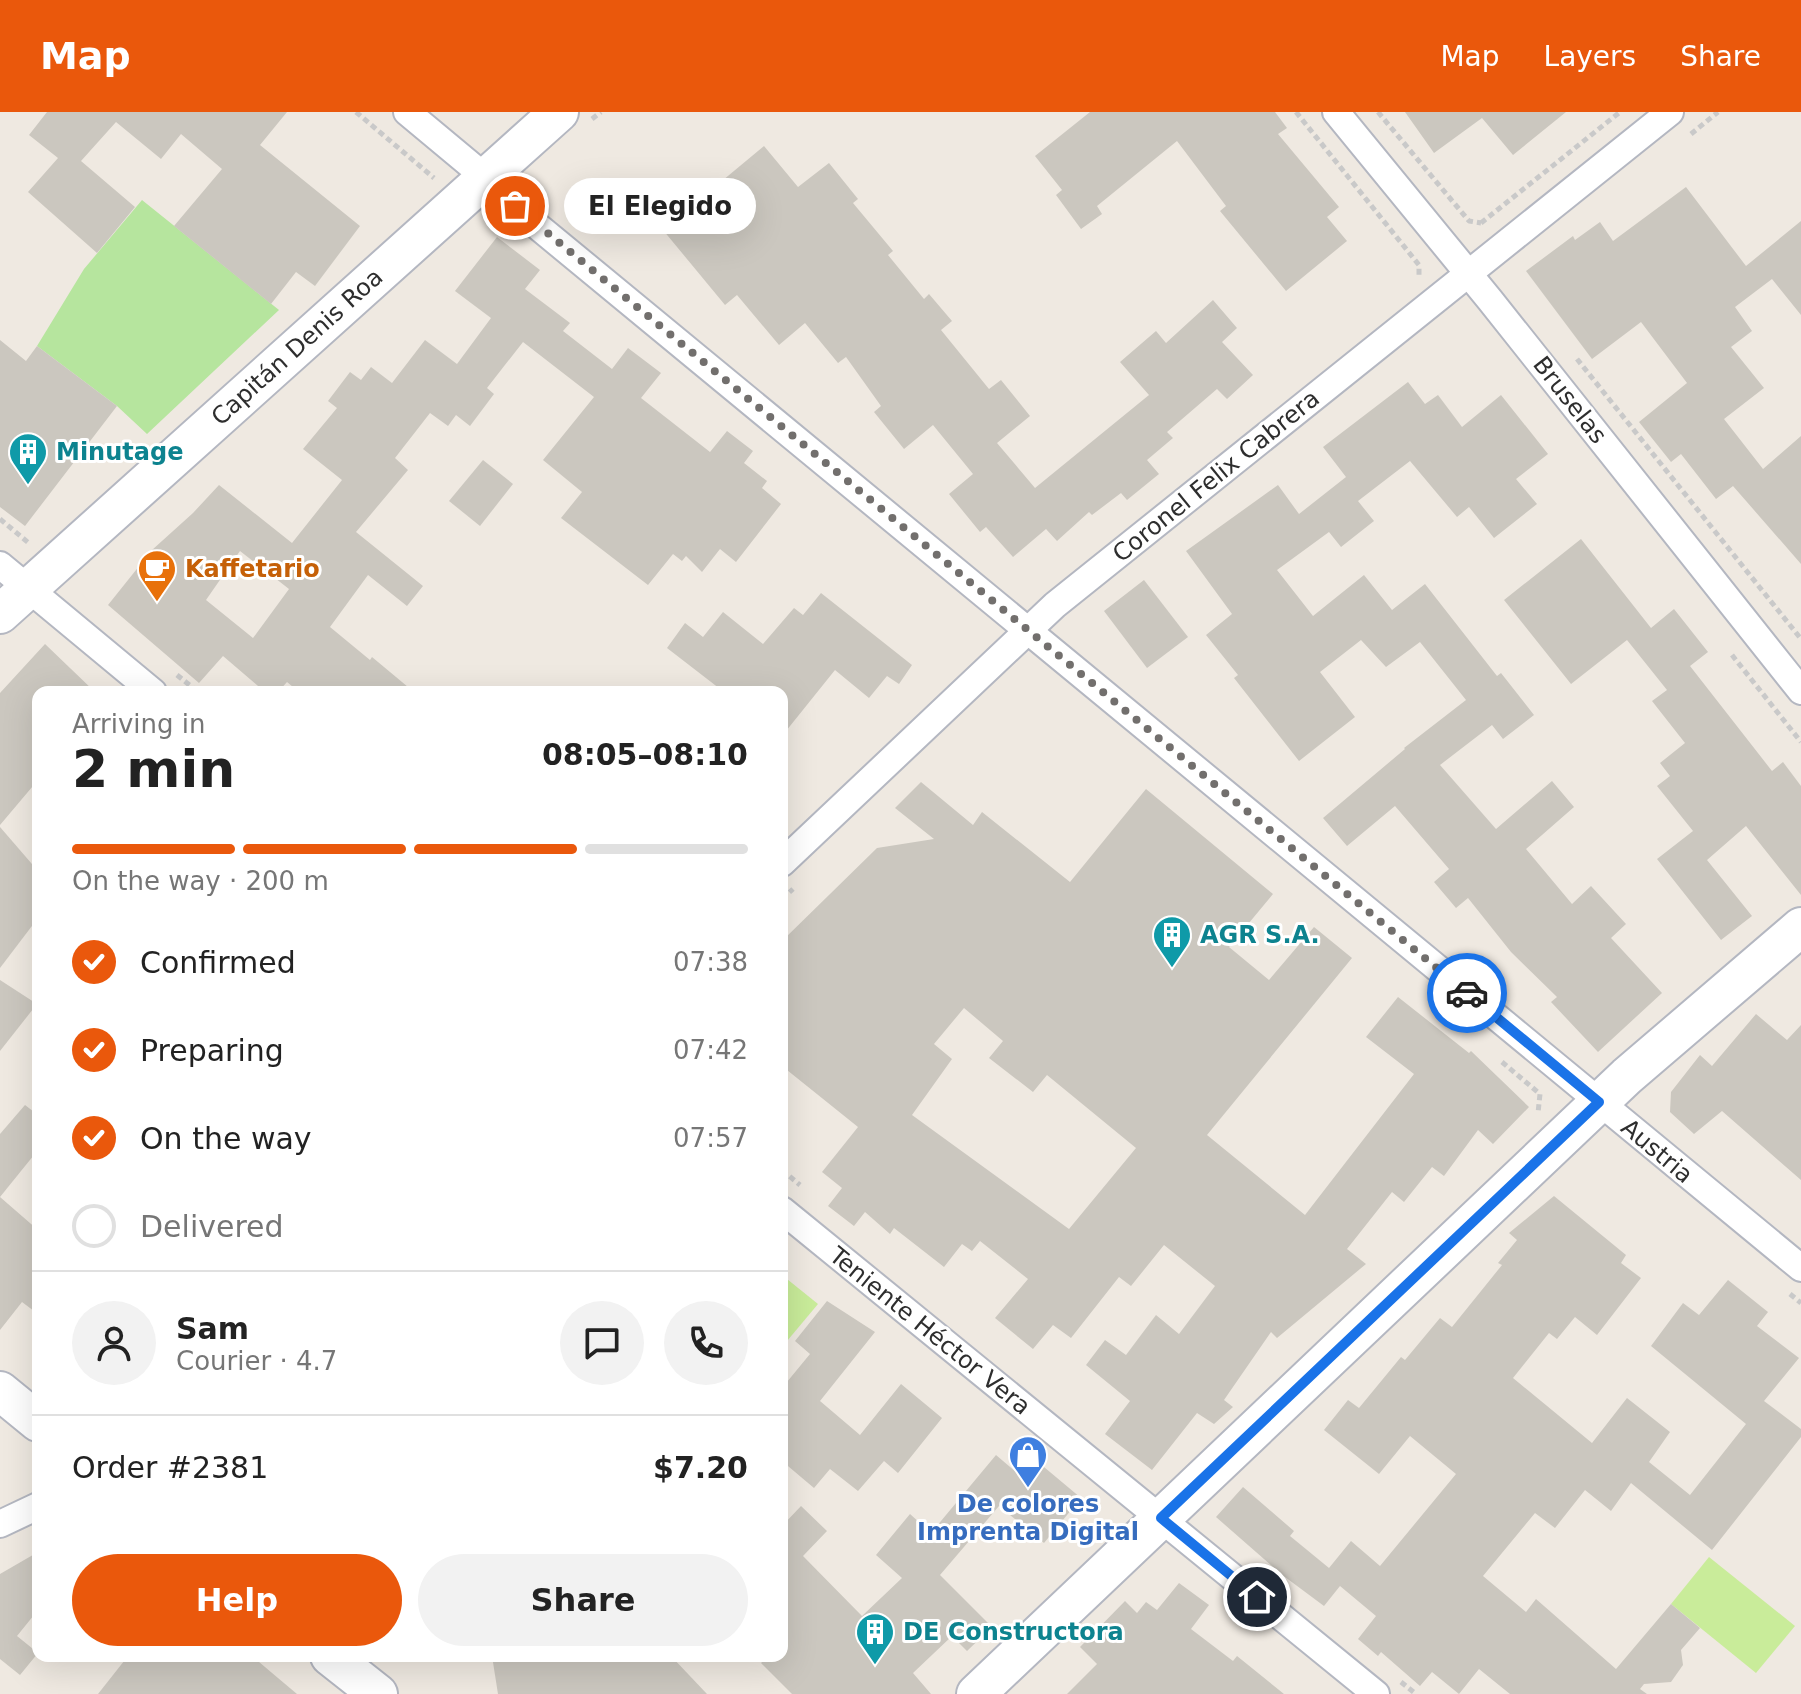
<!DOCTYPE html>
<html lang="en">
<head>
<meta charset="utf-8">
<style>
	:root { --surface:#fff; --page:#f2f2f2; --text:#222; --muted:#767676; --line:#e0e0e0; --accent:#ea580c }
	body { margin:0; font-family:"DejaVu Sans",sans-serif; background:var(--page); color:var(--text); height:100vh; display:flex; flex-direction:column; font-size:30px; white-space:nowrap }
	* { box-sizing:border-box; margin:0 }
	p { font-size:26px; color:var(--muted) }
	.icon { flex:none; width:44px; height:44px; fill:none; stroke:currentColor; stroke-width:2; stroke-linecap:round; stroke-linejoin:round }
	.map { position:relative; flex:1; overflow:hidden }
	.side { position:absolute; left:32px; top:574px; width:756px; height:976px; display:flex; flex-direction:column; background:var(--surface); border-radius:16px; box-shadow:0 8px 32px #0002 }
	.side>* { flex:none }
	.pin { position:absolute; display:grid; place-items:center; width:68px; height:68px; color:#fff; margin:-34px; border:4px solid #fff; border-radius:50%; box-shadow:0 2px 8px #0007 }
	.courier { position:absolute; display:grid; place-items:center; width:80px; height:80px; margin:-40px; border:6px solid #1a73e8; border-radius:50%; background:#fff; color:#222; box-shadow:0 2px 10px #0007 }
	.bubble { position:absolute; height:56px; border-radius:28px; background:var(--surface); box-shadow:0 8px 32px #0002; font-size:26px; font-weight:600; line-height:56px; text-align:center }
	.summary em { font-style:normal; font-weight:600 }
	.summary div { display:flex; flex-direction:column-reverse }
	.summary { display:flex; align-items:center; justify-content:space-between; height:136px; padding:0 40px }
	h1 { font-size:52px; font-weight:600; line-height:60px }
	.bar { display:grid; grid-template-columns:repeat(4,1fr); gap:12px 8px; align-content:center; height:96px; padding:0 40px }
	.bar i { height:10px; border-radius:6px; background:var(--line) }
	.bar .selected { background:var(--accent) }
	.bar p { grid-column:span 4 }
	.line { display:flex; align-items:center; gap:20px; padding:0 40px; border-top:2px solid var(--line) }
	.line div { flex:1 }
	.round { display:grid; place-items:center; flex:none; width:84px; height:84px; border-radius:42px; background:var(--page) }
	ol { padding:0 40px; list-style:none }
	li { display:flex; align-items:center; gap:24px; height:88px }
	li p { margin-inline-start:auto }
	li .icon { padding:8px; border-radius:50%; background:var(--accent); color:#fff; stroke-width:4 }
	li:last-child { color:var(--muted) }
	li i { width:44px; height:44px; border:4px solid var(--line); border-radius:50% }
	.cta { display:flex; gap:16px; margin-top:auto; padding:16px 40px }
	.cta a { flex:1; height:92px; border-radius:48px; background:var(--accent); color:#fff; font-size:32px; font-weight:600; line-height:92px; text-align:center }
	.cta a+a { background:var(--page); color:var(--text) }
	header { display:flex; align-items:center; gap:48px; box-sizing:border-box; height:112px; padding:0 40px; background:var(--accent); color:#fff }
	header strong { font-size:38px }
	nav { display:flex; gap:44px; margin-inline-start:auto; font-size:28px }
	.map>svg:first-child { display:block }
	.green { fill:#b6e59e }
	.pitch { fill:#c9ec9a }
	.building { fill:#cbc7bf; fill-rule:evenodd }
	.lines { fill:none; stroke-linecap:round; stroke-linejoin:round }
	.street-casing { stroke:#b4b7c1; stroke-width:30 }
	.secondary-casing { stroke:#b4b7c1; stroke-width:42 }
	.path { stroke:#c9c9c9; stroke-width:5; stroke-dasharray:6 4; stroke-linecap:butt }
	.street { stroke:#fff; stroke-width:26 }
	.secondary { stroke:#fff; stroke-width:38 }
	.done { stroke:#726f6d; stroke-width:8; stroke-dasharray:0 14.4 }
	.route { stroke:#1a73e8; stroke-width:10 }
	.labels { text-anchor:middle; stroke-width:6; stroke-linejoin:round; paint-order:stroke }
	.street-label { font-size:24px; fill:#2e2e2e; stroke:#fff }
	.culture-label { font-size:24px; font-weight:bold; fill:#0d838f; stroke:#fff; text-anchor:start }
	.food-label { font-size:24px; font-weight:bold; fill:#c56008; stroke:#fff; text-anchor:start }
	.shop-label { font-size:24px; font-weight:bold; fill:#366cbe; stroke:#fff }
</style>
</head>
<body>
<header>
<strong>Map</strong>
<nav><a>Map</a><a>Layers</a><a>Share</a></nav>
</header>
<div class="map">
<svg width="1801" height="1582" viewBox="0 0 1801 1582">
	<rect width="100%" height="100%" fill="#efe9e1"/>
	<polygon class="green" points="142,88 279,198 147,322 117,294 37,234 84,157"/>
	<g class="pitch">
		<polygon points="782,1163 818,1192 782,1235"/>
		<polygon points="1709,1445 1795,1514 1756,1561 1671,1492"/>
	</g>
	<g class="building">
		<polygon points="47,0 287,0 260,33 360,114 315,174 296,160 271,192 174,114 222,57 181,22 161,47 116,10 81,49 135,95 97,141 28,80 58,46 29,23"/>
		<polygon points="1090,0 1275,0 1287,16 1278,22 1339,95 1327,105 1347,129 1286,179 1220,99 1226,94 1177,29 1097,94 1102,102 1081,117 1056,83 1062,78 1035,44"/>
		<polygon points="1405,0 1566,0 1513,43 1482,6 1434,41"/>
		<polygon points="764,34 798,75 829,51 858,87 853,91 893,139 888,143 924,187 929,182 952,209 941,218 989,277 1001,268 1030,304 997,331 1035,376 1149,283 1120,250 1156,219 1166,231 1213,188 1237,216 1222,230 1253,263 1227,287 1217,277 1167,320 1173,326 1147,348 1159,362 1127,388 1121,381 1092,403 1089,400 1057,429 1046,417 1013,445 986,415 980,420 949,382 973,362 933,313 904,337 874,300 881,294 846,245 838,251 805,211 779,233 737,183 725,193 663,118"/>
		<polygon points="1686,75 1746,154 1801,109 1801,203 1772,167 1735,195 1752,219 1731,235 1764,276 1724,307 1763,357 1801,324 1801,452 1733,374 1716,387 1681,342 1671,350 1639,310 1687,271 1641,210 1592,247 1526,159 1573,124 1575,128 1600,110 1613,129"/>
		<path d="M497 125 540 158 525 177 570 211 563 219 612 257 628 236 661 261 641 286 710 340 727 319 753 339 744 351 767 369 762 376 781 392 736 450 720 437 702 460 686 444 682 449 673 442 648 473 561 406 582 380 543 348 594 285 523 230 487 276 494 282 470 314 456 303 448 314 430 301 395 346 408 358 356 420 423 474 407 494 368 463 330 515 370 548 372 545 414 580H299L287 570 278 580H265L223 544 199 571 108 493 152 438 193 401 219 373 292 431 342 368 303 337 337 296 328 289 350 260 361 268 371 255 392 271 425 228 457 252 491 206 455 179ZM240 439 289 477 253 526 206 488Z"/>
		<polygon points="0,228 26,249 37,234 117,294 25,414 0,395"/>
		<polygon points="1408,270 1425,292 1438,283 1462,315 1501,283 1548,342 1516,367 1537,392 1494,426 1469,395 1457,405 1410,349 1358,389 1374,409 1341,435 1329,420 1277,458 1313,504 1364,463 1392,498 1425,472 1497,564 1501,561 1534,603 1503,627 1492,613 1440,653 1496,717 1552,669 1574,695 1526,737 1572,792 1591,774 1626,812 1611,826 1662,881 1598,940 1551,890 1557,885 1511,840 1468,786 1456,796 1434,770 1449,757 1395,694 1347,734 1323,706 1405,637 1404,636 1466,588 1420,530 1386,555 1361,528 1320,560 1355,605 1299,649 1234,566 1238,563 1206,523 1232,502 1186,439 1278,373 1299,402 1346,365 1323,335"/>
		<polygon points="483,348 513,372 480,414 449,389"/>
		<polygon points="1581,427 1651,516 1674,497 1708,540 1690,554 1772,659 1783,650 1801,674 1801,783 1746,714 1707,748 1752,804 1721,828 1657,747 1693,719 1657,674 1670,664 1660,651 1685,631 1652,589 1667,578 1627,528 1571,572 1504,488"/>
		<polygon points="1144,468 1188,525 1147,556 1104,499"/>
		<polygon points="821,481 912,553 899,572 887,564 869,586 835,558 782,624 782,580 724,580 667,536 685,511 703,525 723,500 763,532 794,496 803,503"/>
		<polygon points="45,532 95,580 38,580 38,668 0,713 0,581"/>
		<path d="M921 670 973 713 982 700 1070 770 1146 677 1273 782 1229 835 1269 868 1314 815 1352 846 1207 1023 1305 1103 1414 962 1366 925 1398 885 1469 941 1471 939 1529 995 1493 1032 1478 1018 1444 1064 1432 1055 1404 1090 1392 1080 1347 1137 1366 1152 1277 1226 1271 1220 1224 1288 1233 1295 1214 1312 1197 1301 1152 1358 1105 1322 1130 1289 1086 1253 1105 1228 1126 1243 1156 1203 1179 1222 1215 1174 1164 1133 1131 1174 1119 1165 1071 1226 1053 1213 1033 1237 995 1206 1028 1167 980 1129 972 1139 962 1132 944 1155 894 1116 890 1122 865 1100 854 1114 828 1094 842 1076 822 1060 858 1015 782 954V829L877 736 934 727 895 696ZM964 896 1003 929 989 946 1033 980 1047 963 1136 1036 1069 1117 912 1003 952 947 934 932Z"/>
		<polygon points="0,715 38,759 38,806 0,856"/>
		<polygon points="0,868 37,892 0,939"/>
		<polygon points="1756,902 1787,928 1801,913 1801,1068 1722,999 1694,1022 1670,1000 1671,980 1700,943 1712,954"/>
		<polygon points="25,993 38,1003 38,1038 0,1085 0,1022"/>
		<polygon points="1554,1084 1626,1143 1621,1151 1641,1166 1597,1223 1575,1205 1557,1227 1549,1221 1513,1266 1592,1331 1627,1286 1670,1320 1649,1350 1690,1383 1746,1312 1651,1234 1683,1191 1699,1203 1728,1168 1768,1200 1757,1214 1799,1246 1764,1289 1801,1317 1801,1325 1712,1438 1631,1371 1611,1399 1585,1378 1555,1416 1535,1401 1483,1464 1526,1500 1536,1487 1616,1557 1671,1492 1700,1516 1681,1538 1683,1553 1671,1570 1644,1572 1640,1577 1647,1582 1510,1582 1479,1557 1459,1582 1432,1560 1420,1574 1381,1540 1378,1544 1358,1527 1376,1504 1340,1474 1324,1494 1281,1462 1216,1405 1243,1375 1294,1419 1290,1424 1329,1456 1351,1429 1380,1454 1456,1362 1410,1324 1379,1362 1324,1318 1348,1288 1359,1296 1401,1245 1405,1248 1440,1206 1452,1215 1502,1153 1498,1151 1517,1128 1509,1121"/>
		<polygon points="0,1085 38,1118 38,1202 22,1190 0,1218"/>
		<polygon points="827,1189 875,1220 820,1289 860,1323 901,1272 942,1306 898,1361 884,1349 858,1379 830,1357 814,1376 782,1349 782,1276 810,1242 795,1229"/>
		<polygon points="996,1343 1024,1367 1038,1350 1081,1386 1044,1431 999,1394 940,1463 992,1515 967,1539 952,1524 913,1561 931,1582 792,1582 761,1551 768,1544 782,1544 782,1414 801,1394 827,1419 803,1444 862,1504 902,1466 876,1443 910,1402 931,1421"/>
		<polygon points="38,1440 38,1498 17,1524 38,1541 20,1563 0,1547 0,1462"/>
		<polygon points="1179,1471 1209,1493 1191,1517 1233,1549 1237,1544 1284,1582 1067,1582 1097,1552 1080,1535 1125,1489 1137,1501 1146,1490 1157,1498"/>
		<polygon points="128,1544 252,1544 297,1582 98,1582"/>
		<polygon points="492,1544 671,1544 707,1582 498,1582"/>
	</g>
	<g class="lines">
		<g class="street-casing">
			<g id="street">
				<polyline points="407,0 485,65 530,108 1801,1156"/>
				<polyline points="1336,0 1490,188 1801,579"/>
				<polyline points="0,453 153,580"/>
				<polyline points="782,751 1055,493 1670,0"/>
				<polyline points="782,1098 1376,1582"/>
				<polyline points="0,1412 38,1394"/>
			</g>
		</g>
		<g class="secondary-casing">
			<g id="secondary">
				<polyline points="0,502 559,0"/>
				<polyline points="0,1279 38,1310"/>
				<polyline points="330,1544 378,1582"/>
				<polyline points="976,1582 1627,964 1801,815"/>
			</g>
		</g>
		<g class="path">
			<polyline points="356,0 434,66"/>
			<polyline points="1296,0 1419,153 1419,164"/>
			<polyline points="1378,0 1469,109 1481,111"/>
			<polyline points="592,7 601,0"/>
			<polyline points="1691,22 1718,0"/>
			<polyline points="1481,111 1620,0"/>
			<polyline points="1577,247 1801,527"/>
			<polyline points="0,407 30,432"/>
			<polyline points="1732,543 1801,630"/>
			<polyline points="177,563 198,580"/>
			<polyline points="782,787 793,777"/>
			<polyline points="1502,950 1540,982 1538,1001"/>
			<polyline points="782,1058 800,1073"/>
			<polyline points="1790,1182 1801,1191"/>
			<polyline points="1401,1570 1416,1582"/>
		</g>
		<use href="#street" class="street"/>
		<use href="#secondary" class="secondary"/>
	</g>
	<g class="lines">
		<polyline class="done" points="515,94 1467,881"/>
		<polyline class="route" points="1257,1485 1161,1406 1599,990 1467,881"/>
	</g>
	<defs>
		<g id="building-pin" transform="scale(2)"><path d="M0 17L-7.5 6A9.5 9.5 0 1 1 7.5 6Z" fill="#0f9aa8" stroke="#fff"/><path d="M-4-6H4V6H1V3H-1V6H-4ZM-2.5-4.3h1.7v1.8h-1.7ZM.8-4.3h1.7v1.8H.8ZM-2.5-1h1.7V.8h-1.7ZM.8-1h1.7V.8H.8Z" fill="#fff"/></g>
		<g id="cafe-pin" transform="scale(2)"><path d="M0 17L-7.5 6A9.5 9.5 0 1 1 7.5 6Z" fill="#e8710a" stroke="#fff"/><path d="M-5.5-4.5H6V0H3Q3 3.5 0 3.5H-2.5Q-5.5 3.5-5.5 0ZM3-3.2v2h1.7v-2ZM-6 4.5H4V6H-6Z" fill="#fff"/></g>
		<g id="shop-pin" transform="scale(2)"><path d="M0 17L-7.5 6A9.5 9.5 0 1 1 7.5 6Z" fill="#3f7fe0" stroke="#fff"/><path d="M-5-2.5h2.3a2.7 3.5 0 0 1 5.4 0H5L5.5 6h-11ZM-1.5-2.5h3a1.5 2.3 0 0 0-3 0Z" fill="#fff"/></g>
	</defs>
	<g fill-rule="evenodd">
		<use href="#building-pin" x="28" y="340"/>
		<use href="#cafe-pin" x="157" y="457"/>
		<use href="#building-pin" x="1172" y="823"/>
		<use href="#shop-pin" x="1028" y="1343"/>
		<use href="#building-pin" x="875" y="1520"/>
	</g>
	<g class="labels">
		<g class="street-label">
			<text transform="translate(297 235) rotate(-42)" y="8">Capitán Denis Roa</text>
			<text transform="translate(1570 288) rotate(52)" y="8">Bruselas</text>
			<text transform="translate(1216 364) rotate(-39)" y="8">Coronel Felix Cabrera</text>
			<text transform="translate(1657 1039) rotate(40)" y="8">Austria</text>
			<text transform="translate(930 1219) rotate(39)" y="8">Teniente Héctor Vera</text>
		</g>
		<g class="culture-label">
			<text x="56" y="348">Minutage</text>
			<text x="1200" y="831">AGR S.A.</text>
			<text x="903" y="1528">DE Constructora</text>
		</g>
		<g class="food-label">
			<text x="185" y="465">Kaffetario</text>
		</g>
		<g class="shop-label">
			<text x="1028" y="1400">De colores<tspan x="1028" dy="28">Imprenta Digital</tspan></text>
		</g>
	</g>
</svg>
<div class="pin" style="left:515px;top:94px;background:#ea580c"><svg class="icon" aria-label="bag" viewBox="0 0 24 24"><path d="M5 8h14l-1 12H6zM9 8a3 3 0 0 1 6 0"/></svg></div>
<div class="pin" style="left:1257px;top:1485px;background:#1f2937"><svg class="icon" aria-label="home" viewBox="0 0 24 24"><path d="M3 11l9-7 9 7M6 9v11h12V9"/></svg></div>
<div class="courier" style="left:1467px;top:881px"><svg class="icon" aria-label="car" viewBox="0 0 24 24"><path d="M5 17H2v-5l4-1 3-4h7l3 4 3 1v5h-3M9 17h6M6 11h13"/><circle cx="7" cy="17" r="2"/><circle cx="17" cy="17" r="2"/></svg></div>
<div class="bubble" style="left:564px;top:66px;width:192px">El Elegido</div>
<section class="side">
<div class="summary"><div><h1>2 min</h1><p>Arriving in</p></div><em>08:05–08:10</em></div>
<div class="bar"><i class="selected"></i><i class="selected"></i><i class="selected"></i><i></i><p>On the way · 200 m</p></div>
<ol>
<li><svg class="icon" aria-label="check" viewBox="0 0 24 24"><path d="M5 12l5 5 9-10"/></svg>Confirmed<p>07:38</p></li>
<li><svg class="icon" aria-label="check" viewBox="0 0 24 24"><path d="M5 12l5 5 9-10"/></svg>Preparing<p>07:42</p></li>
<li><svg class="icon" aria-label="check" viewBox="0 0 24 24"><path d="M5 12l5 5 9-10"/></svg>On the way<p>07:57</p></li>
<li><i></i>Delivered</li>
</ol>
<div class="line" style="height:144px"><a class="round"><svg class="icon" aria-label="person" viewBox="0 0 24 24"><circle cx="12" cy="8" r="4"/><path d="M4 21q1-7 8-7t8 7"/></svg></a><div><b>Sam</b><p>Courier · 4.7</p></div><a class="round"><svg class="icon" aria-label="chat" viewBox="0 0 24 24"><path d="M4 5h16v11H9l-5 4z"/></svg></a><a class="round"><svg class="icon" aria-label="phone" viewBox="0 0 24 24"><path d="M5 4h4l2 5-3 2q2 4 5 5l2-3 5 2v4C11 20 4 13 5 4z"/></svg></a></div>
<div class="line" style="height:104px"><div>Order #2381</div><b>$7.20</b></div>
<div class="cta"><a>Help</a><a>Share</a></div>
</section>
</div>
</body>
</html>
